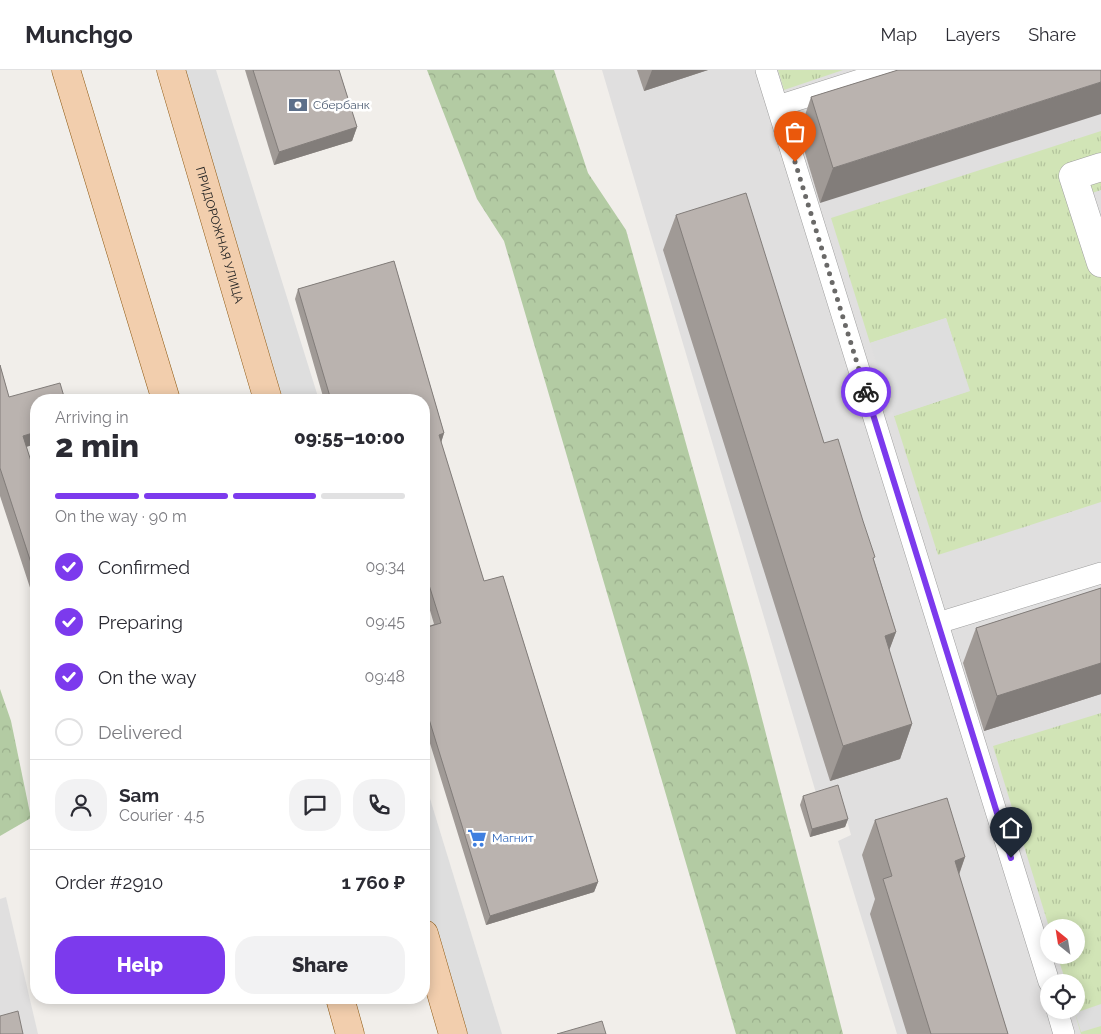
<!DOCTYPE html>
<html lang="en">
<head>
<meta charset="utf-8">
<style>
	:root { --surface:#fff; --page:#f2f2f3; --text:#2b2b33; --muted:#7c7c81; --line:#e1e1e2; --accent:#7c3aed }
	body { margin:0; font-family:Raleway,sans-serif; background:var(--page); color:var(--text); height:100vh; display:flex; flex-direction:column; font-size:19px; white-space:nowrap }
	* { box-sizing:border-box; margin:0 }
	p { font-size:16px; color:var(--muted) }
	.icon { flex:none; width:28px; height:28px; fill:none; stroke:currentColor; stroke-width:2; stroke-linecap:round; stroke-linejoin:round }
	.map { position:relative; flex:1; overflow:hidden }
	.details { position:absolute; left:30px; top:324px; width:400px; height:610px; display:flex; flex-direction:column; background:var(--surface); border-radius:20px; box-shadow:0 2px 12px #0003 }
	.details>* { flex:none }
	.needle { width:32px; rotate:330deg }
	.tools { position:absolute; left:1040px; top:849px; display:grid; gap:10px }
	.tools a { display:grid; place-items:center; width:45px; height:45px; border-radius:50%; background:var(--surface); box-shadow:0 2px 12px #0003; font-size:25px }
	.pin { position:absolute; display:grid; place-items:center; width:42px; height:42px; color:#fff; margin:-51px -21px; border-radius:50% 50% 50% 0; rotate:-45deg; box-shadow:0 0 5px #0007 }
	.pin .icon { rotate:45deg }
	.courier { position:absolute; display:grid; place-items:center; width:50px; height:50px; margin:-25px; border:4px solid #7c3aed; border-radius:50%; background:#fff; color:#222; box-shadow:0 1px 6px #0007 }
	.head em { font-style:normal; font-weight:800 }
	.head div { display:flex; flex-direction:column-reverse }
	.head { display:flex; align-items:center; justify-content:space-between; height:85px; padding:0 25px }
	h1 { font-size:32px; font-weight:800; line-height:38px }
	.bar { display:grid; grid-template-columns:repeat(4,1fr); gap:8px 5px; align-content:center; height:60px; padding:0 25px }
	.bar i { height:6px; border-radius:4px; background:var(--line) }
	.bar .selected { background:var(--accent) }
	.bar p { grid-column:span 4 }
	.line { display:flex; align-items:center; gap:12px; padding:0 25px; border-top:1px solid var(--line) }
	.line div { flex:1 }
	.round { display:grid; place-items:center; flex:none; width:52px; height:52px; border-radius:20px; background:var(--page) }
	ol { padding:0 25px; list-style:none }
	li { display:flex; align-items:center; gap:15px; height:55px }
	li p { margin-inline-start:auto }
	li .icon { padding:5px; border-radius:50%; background:var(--accent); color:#fff; stroke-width:4 }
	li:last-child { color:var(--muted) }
	li i { width:28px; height:28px; border:2px solid var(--line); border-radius:50% }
	.button { display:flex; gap:10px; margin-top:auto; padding:10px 25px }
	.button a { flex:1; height:58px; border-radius:20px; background:var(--accent); color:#fff; font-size:20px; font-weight:800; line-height:58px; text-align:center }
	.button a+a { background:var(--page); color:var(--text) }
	header { display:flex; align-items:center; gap:30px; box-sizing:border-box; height:70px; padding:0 25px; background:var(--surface); border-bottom:1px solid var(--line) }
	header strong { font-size:24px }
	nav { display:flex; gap:28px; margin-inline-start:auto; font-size:18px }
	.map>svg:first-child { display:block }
	.residential { fill:#e0dfdf; fill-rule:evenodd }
	.grass { fill:url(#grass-tufts) }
	.forest { fill:url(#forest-crowns) }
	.parking { fill:#dedede }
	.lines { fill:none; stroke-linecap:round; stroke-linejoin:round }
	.lane-casing { stroke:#9f9f9f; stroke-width:22 }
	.street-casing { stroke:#9f9f9f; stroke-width:29 }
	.primary-casing { stroke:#8e5912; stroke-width:29 }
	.lane { stroke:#fff; stroke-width:21 }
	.street { stroke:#fff; stroke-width:28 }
	.primary { stroke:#f2cead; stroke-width:28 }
	.wall { fill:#a09a96 }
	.shaded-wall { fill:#827d7a }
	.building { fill:#bab3af; stroke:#827d7a }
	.done { stroke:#6a6968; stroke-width:5; stroke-dasharray:0 9 }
	.route { stroke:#7c3aed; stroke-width:6 }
	.labels { text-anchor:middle; stroke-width:5; stroke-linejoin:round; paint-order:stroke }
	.service-label { font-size:12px; fill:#4e5e75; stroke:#fff; text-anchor:start }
	.street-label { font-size:12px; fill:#222; stroke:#fff }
	.shop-label { font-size:12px; fill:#366cbe; stroke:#fff; text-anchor:start }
</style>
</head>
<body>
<header>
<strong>Munchgo</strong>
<nav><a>Map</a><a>Layers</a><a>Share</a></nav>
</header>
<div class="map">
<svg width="1101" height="964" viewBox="0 0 1101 964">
	<defs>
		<pattern id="grass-tufts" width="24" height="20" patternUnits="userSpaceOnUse" patternTransform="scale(1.25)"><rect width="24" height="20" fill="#d1e4b6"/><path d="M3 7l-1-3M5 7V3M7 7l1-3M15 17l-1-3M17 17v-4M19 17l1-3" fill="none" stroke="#b3c39c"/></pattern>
		<pattern id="forest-crowns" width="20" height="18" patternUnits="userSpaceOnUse" patternTransform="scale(1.25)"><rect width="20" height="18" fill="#b3cba3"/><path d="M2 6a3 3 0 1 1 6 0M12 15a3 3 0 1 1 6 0" fill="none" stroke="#9aae8c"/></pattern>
	</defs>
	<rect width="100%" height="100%" fill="#f1eeea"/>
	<g class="residential">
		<path d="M602 0H1101V964H897L838 771 851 765 838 718 816 723ZM1049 858H1076V885H1049ZM1049 912H1076V940H1049Z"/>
		<polygon points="6,827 38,964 0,964 0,829"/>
	</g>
	<g class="grass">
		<polygon points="778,0 843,0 784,20"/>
		<polygon points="1101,61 1101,120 1077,128 1101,203 1101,432 938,485 894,346 969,321 946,248 870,273 831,148"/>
		<polygon points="1101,643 1101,964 1081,964 1074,940 1076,940 1076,912 1066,912 1057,885 1076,885 1076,858 1049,857 993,676"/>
	</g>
	<g class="forest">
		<polygon points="427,0 554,0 588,103 626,160 749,598 843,964 736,964 504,171 477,129"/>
		<polygon points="0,619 11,651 31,748 0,766"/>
	</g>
	<g class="parking">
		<polygon points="171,0 216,0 319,330 268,330"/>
		<polygon points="946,248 970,321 894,346 870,273"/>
		<polygon points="424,709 502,964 453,964 424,864"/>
		<polygon points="1101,934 1101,956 1081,962 1075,943"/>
	</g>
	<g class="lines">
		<g class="lane-casing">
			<g id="lane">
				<polyline points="766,0 1049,912"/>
				<polyline points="778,36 891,0"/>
				<polyline points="938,553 1101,503"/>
				<polyline points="1057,940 1064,964"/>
			</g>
		</g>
		<g class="street-casing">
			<polyline id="street" points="1101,97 1073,106 1101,193"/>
		</g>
		<g class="primary-casing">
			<g id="primary">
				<polyline points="66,0 166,330"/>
				<path id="s1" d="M171 0 268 330"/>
				<polyline points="424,864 453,964"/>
				<polyline points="340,928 350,964"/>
			</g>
		</g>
		<use href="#lane" class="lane"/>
		<use href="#street" class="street"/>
		<use href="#primary" class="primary"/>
	</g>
	<g class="wall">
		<polygon points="245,0 339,0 357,57 352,71 274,95"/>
		<polygon points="637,0 708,0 644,21"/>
		<polygon points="898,0 820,133 799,63 811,27"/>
		<polygon points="676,145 824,373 874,490 896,562 889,580 912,654 900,689 830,711 663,180"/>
		<polygon points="394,191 444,363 441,372 484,511 503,506 598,812 594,822 486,855 424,654 424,558 434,554 424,520 424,330 324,330 295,229 298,219"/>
		<polygon points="0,295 9,327 36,374 26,377 36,407 36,536 0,426"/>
		<polygon points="1101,518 1101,624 984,661 963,593 976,558"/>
		<polygon points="803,726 848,749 845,757 810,767 800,735"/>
		<polygon points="875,750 965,787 959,805 1008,964 907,964 870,844 875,829 862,785"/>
	</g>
	<g class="shaded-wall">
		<polygon points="652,0 708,0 644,21"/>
		<polygon points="1101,12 1101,44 820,133 833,98"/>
		<polygon points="357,57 352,71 274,95 279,82"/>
		<polygon points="36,362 36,374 18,379 23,366"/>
		<polygon points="444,363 441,373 439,365"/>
		<polygon points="896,562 883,597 885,566"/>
		<polygon points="1101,593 1101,624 984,661 997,626"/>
		<polygon points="912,654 900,689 830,711 843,676"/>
		<polygon points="848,749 845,757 810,767 812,759"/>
		<polygon points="965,787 952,823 955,791"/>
		<polygon points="598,812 594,822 486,855 490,846"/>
	</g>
	<g class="building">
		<polygon points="253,0 339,0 357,57 279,82"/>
		<polygon points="898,0 1101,0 1101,12 833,98 811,27"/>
		<polygon points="746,123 824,373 838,369 863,451 875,487 873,488 896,562 885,566 912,654 843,676 676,145"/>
		<polygon points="394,191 444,363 439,365 484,511 503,506 598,812 490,846 424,633 424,558 441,553 424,499 424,330 331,330 298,219"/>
		<polygon points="0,295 9,327 60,313 65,330 36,330 36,362 23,366 36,407 36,508 0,398"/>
		<polygon points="1101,518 1101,593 997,626 976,558"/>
		<polygon points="838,715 848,749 812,759 803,726"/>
		<polygon points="947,728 965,787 955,791 1008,964 931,964 883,809 892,806 875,750"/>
		<polygon points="18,941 23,964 0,964 0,946"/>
		<polygon points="602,951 606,964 557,964"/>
	</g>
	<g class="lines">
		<polyline class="done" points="795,92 866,322"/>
		<polyline class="route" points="866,322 1011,788"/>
	</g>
	<defs>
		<g id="bank-bare" transform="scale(1.5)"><path d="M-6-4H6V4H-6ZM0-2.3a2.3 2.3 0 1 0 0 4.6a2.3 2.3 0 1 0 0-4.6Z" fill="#5c6f8a" stroke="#fff" stroke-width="2.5" paint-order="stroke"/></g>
		<g id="supermarket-bare" transform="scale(1.5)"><path d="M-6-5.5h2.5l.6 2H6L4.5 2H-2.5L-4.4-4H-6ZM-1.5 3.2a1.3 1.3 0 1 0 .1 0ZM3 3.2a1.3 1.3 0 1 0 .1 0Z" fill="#3f7fe0" stroke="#fff" stroke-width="2.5" paint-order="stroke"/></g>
	</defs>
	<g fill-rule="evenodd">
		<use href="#bank-bare" x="298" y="35"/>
		<use href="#supermarket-bare" x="477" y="768"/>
	</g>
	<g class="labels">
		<g class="service-label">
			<text x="313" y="39">Сбербанк</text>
		</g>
		<g class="street-label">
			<text dy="4" stroke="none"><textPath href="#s1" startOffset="172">ПРИДОРОЖНАЯ УЛИЦА</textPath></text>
		</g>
		<g class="shop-label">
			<text x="492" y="772">Магнит</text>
		</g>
	</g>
</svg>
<div class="tools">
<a><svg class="needle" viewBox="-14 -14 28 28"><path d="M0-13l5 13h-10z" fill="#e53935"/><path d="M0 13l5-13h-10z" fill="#7c7c81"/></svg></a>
<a><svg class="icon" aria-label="locate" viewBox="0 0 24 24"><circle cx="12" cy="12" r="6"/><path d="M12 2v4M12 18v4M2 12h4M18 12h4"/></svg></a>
</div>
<div class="pin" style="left:795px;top:92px;background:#ea580c"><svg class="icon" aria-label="bag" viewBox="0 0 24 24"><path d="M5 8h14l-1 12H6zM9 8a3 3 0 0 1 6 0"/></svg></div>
<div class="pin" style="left:1011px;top:788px;background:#1f2937"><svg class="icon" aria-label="home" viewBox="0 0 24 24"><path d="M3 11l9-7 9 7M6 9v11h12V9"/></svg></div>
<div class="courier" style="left:866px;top:322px"><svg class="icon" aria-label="bike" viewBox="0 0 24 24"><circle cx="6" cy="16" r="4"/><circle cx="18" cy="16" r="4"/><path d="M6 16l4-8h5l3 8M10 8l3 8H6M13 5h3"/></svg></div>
<section class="details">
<div class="head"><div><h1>2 min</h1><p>Arriving in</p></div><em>09:55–10:00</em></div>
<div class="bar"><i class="selected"></i><i class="selected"></i><i class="selected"></i><i></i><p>On the way · 90 m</p></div>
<ol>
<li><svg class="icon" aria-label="check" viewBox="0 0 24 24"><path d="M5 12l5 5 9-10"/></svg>Confirmed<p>09:34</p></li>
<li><svg class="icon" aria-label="check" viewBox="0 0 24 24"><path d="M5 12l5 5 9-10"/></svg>Preparing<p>09:45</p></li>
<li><svg class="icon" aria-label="check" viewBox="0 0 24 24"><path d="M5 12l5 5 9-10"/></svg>On the way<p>09:48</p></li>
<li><i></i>Delivered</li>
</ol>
<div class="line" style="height:90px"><a class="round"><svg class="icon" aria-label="person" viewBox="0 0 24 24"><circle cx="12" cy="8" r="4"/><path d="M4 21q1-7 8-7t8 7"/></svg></a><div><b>Sam</b><p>Courier · 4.5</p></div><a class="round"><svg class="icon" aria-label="chat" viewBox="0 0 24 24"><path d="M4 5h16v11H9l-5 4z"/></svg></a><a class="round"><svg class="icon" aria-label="phone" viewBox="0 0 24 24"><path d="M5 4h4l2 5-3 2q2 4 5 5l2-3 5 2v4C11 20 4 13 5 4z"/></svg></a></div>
<div class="line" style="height:65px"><div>Order #2910</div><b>1 760 ₽</b></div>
<div class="button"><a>Help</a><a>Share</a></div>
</section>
</div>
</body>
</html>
